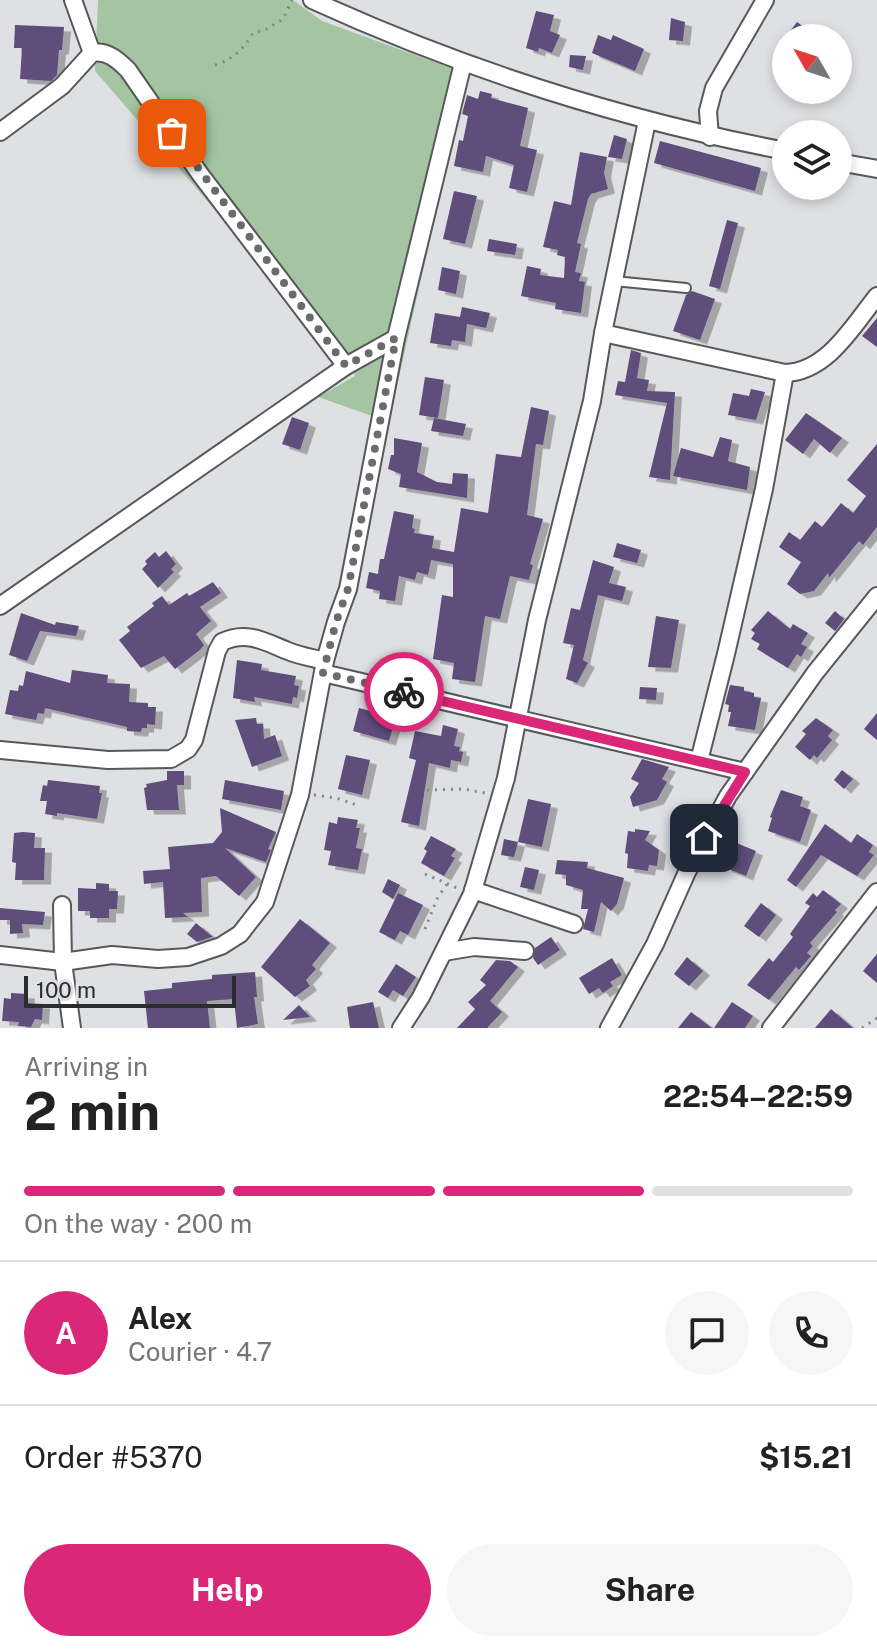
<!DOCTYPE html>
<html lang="en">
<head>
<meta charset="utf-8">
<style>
	:root { --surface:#fff; --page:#f6f6f6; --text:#222; --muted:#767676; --line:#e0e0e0; --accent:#db2777 }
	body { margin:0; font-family:"Public Sans",sans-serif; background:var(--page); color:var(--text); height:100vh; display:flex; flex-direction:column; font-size:30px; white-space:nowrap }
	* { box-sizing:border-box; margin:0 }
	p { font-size:26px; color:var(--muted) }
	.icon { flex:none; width:44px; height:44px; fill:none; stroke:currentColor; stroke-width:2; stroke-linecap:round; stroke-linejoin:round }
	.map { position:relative; height:1028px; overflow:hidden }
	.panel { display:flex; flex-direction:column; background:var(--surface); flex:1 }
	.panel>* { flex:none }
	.needle { width:52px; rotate:309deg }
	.buttons { position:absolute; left:772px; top:24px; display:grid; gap:16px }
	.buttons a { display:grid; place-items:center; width:80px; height:80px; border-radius:50%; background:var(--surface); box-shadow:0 4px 12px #0003; font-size:40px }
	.scale { position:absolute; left:24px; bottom:20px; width:212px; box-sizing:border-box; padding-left:8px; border:4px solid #2b2c2d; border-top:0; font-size:22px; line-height:28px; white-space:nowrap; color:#2b2c2d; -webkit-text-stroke:6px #dfe0e4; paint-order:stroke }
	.pin { position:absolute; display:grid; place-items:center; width:68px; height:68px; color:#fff; margin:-34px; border-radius:16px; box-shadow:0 4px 12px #0006 }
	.courier { position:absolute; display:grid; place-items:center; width:80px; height:80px; margin:-40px; border:6px solid #db2777; border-radius:50%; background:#fff; color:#222; box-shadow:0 2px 10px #0007 }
	.overview em { font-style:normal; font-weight:700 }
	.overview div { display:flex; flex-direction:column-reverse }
	.overview { display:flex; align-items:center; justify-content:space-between; height:136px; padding:0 24px }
	h1 { font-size:52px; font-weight:700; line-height:60px }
	.bar { display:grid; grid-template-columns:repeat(4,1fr); gap:12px 8px; align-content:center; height:96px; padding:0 24px }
	.bar i { height:10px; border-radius:6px; background:var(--line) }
	.bar .active { background:var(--accent) }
	.bar p { grid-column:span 4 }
	.line { display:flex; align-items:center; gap:20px; padding:0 24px; border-top:2px solid var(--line) }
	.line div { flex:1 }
	.round { display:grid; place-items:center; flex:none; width:84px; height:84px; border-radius:42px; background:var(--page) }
	.button { display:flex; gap:16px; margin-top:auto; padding:16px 24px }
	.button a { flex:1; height:92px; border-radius:48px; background:var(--accent); color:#fff; font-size:32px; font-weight:700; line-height:92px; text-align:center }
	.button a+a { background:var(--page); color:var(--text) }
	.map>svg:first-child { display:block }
	.green { fill:#a5c4a2 }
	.building { fill:#5e4e7c; filter:url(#shadow) }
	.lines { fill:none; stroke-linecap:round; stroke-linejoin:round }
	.lane-casing { stroke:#56585a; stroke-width:12 }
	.street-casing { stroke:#56585a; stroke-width:20 }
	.path { stroke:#858689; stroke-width:3; stroke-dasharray:2 6; stroke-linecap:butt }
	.lane { stroke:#fff; stroke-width:8 }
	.street { stroke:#fff; stroke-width:16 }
	.done { stroke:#6a6b6d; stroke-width:8; stroke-dasharray:0 14.4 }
	.route { stroke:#db2777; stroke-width:10 }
</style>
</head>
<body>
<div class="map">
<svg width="877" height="1028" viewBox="0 0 877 1028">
	<defs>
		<filter id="shadow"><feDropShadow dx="7" dy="4.5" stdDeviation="0" flood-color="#0004"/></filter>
	</defs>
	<rect width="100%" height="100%" fill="#dfe0e4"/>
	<polygon class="green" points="98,0 293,0 322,21 467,74 389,422 318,397 355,376 349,365 95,71"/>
	<g class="building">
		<polygon points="536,11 554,15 550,31 560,35 552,53 539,48 538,52 526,48"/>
		<polygon points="671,18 685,22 683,41 669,40"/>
		<polygon points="797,22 819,38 785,38"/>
		<polygon points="15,25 64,27 62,50 59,50 57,75 51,81 20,79 22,48 14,48"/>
		<polygon points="598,35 611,40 613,35 644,49 635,71 592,53"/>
		<polygon points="570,55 586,56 583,70 569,67"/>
		<polygon points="480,91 492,94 491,98 528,108 520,146 537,150 527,192 509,188 514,165 486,156 483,172 454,166 459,140 463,141 468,116 462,114 467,95 478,99"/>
		<polygon points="614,135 627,139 622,159 608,157"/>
		<polygon points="660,141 761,168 755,191 654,163"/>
		<polygon points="580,152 607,157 604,173 608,189 591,194 588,199 577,243 581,244 575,272 581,273 579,281 585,282 581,313 555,309 556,303 521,296 527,266 541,269 540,275 564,278 565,257 557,255 558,250 543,247 554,201 571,205"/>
		<polygon points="454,191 477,196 465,244 443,239"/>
		<polygon points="727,220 738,223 720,289 709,286"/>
		<polygon points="489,239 517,244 515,255 487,251"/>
		<polygon points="442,267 460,271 456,294 438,290"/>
		<polygon points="692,291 715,299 700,340 673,331 686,295"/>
		<polygon points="462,307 490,313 486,328 467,324 465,342 452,340 451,346 430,343 435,313 460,317"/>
		<polygon points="877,318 877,347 862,336"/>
		<polygon points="631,350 641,353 637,378 649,380 647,391 675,392 670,480 649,477 667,403 615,395 618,381 625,382"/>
		<polygon points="425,377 444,380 438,418 419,415"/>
		<polygon points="751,389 765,392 756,420 728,415 733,393 749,396"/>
		<polygon points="531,407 549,411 543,445 536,444 527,515 543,519 530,564 533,565 529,580 510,576 500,619 485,616 475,682 452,679 454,663 433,659 442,595 453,597 453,564 431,560 428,575 417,572 415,580 399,576 395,601 379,599 380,591 366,588 369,572 378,574 380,559 384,559 394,511 414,515 412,528 415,529 414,533 434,536 432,548 454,552 461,508 488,513 496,454 521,457"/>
		<polygon points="806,413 842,438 830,453 814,439 803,454 785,440"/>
		<polygon points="292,417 309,423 300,450 282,444"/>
		<polygon points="434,418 466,424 463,436 431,431"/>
		<polygon points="720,437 732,440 728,461 750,467 747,490 673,476 681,448 713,457"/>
		<polygon points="394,438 422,443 417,472 437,482 452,484 453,473 468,474 467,498 399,487 401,474 388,469 391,455 394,455"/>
		<polygon points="877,444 877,527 863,545 859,541 829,578 828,573 814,591 800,594 787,584 801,562 779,547 789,532 800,540 815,521 822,527 841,503 853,513 866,496 847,480"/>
		<polygon points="617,543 641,550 637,563 613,557"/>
		<polygon points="166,551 176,564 171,569 174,572 158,588 142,569 147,564 145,561 155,552 159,557"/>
		<polygon points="593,560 614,567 609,583 626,587 622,601 598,595 583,660 588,663 577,683 566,679 574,645 563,643 571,608 580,610"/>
		<polygon points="213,582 221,593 200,607 211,621 196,634 204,645 200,650 175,669 164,656 141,668 119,640 130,631 127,627 154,606 152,603 162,596 169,605 187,593 189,596"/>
		<polygon points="768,611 790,629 793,624 808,633 801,644 807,647 801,657 797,654 788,668 757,649 760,644 751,639 755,633 751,630"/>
		<polygon points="835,611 844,619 835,631 825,623"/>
		<polygon points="21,613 55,625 56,622 79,626 76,636 40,631 27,661 9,655"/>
		<polygon points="656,616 679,620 671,668 648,667"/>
		<polygon points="237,660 262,664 261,670 296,676 294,685 299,686 297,698 293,697 292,704 254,697 255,702 233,698"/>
		<polygon points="72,670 108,675 107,683 130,684 129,702 148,703 148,707 156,707 155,725 147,724 147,728 142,728 141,732 127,731 127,727 45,708 44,714 38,713 36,720 5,714 10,690 18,691 19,685 23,686 26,671 70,683"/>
		<polygon points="730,685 744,687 744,691 754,693 754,697 761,698 755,730 728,726 731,712 728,712 729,705 725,704"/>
		<polygon points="640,687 657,688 656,700 639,699"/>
		<polygon points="359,708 382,714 380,720 394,724 389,741 353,731"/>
		<polygon points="877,713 877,740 864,729"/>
		<polygon points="256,718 257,724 263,724 264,739 275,735 282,756 252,767 235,720"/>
		<polygon points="816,718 833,730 828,736 832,740 817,758 814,755 810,760 795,747 806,734 802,731"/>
		<polygon points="443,725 458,729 454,746 460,747 459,751 463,752 461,762 451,760 450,768 429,763 419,826 401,822 416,760 409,758 415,731 441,736"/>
		<polygon points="346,755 370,760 362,795 338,789"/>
		<polygon points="642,759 669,767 662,779 667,782 657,800 633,807 630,797 639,783 631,779"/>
		<polygon points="842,770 853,779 844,789 834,780"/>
		<polygon points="167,771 184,771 184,785 177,785 179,810 147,810 144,788 147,787 146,784 167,780"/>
		<polygon points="48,780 100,786 99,793 102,793 97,819 57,813 57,816 45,814 47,801 40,801 43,785 47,786"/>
		<polygon points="225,780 284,791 281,810 222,799"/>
		<polygon points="781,790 803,797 800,806 811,810 800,842 768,831 772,818 770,817"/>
		<polygon points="528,799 551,804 542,847 518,842"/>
		<polygon points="220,808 276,832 268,849 271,850 266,862 225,848 256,877 239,896 216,876 201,878 202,912 183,913 188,917 165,918 163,882 144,884 143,871 170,869 168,847 213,843 222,832"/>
		<polygon points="338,817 358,820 356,828 360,828 356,848 362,849 358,870 328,865 331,851 324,850 329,822 337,824"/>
		<polygon points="825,824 851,843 857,834 873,845 869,852 874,855 857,876 821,855 796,887 787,880"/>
		<polygon points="635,829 650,831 645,840 659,850 657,866 649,865 648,871 627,868 628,854 625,853 628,831 635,832"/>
		<polygon points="23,832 35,833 34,848 45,848 44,880 15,880 16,863 12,862 14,833"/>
		<polygon points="431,836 456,849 451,856 455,858 444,876 421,863 427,851 424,849"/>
		<polygon points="504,839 518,842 514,857 501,855"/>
		<polygon points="734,842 756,851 746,876 724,867"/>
		<polygon points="557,860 588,862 587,868 624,878 617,904 611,911 601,902 594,932 583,929 588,909 581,909 583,890 566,885 566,875 555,874"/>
		<polygon points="525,867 539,870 534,890 520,887"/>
		<polygon points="388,879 400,885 393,899 382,892"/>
		<polygon points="96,883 109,884 109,891 118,891 117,909 109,909 109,918 90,918 90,911 78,911 78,888 96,889"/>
		<polygon points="823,890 841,904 835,910 837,912 810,943 813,946 807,953 811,956 799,970 796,967 769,1000 747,985 769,958 773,962 793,937 790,934 810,906 805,903 813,893 817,897"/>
		<polygon points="398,893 423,905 408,935 400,931 395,940 379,932"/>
		<polygon points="761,903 776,915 759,937 744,926"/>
		<polygon points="0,908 45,912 43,925 22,924 23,933 10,934 10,920 0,920"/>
		<polygon points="300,919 330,943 312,965 316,969 306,980 310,986 295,997 261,967"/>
		<polygon points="196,923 213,937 212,937 197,942 187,934"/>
		<polygon points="551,937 560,950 538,965 533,958 535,948"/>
		<polygon points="877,954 877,983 863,971"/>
		<polygon points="687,957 703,971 689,986 674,974"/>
		<polygon points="612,958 622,975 610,982 613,986 603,993 599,988 589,994 579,978"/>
		<polygon points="496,960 510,961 518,967 490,1001 502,1012 487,1028 457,1028 475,1009 468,1002 486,985 480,980"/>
		<polygon points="396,964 416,977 403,996 393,990 388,998 378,992"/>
		<polygon points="255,972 257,997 254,997 258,1024 237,1028 234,999 207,1001 210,1028 148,1028 144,991 172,988 172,983 212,979 212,975"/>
		<polygon points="11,993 28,994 27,1003 43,1004 42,1020 35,1019 31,1027 18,1026 19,1022 2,1021 4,998 11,999"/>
		<polygon points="373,1002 379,1028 350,1028 347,1007"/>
		<polygon points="732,1002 753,1016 745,1028 714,1028"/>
		<polygon points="299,1005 310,1017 283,1020"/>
		<polygon points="831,1009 853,1028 815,1028"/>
		<polygon points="691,1012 712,1028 678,1028"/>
	</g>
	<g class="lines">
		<g class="lane-casing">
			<polyline id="lane" points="614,281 686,288"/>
		</g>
		<g class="street-casing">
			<g id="street">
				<polyline points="73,0 92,53"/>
				<path d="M312 0C463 69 623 120 786 151"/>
				<path d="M0 132 62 86 92 53C107 50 118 60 128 70L200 174 346 366"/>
				<polyline points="710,137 708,111 714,88 765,0"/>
				<polyline points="838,162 877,169"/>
				<path d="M603 333 785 373C827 372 853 326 877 296"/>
				<polyline points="0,606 346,366 396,338"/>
				<polyline points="323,673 745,772"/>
				<path d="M0 750 108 760 171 759 188 749 194 740 217 651 222 642C247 630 265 642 288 651 300 656 313 658 325 661"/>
				<polyline points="699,761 726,654 764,489 785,373"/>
				<polyline points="473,890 574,924"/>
				<polyline points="62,905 63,962 72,1028"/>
				<polyline points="444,952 474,947 525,951"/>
				<polyline points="0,955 63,962 112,955 158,959 188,957 221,946 240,934 265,902 300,795 325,661 336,622 348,589 396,338 463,63"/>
				<polyline points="401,1028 421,997 472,894 506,778 537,620 592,401 603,333 647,121"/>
				<polyline points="609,1028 655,944 687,872 728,796 815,673 877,596"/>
				<polyline points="771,1028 877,892"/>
			</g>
		</g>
		<g class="path">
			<path d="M215 65C233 60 244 48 253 33L267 29 283 19 292 0"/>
			<polyline points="427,790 464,789 485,793"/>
			<polyline points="314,795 336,798 357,805"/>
			<polyline points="425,874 457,888"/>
			<polyline points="425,929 437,899 447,884"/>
			<polyline points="862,1028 877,1018"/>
		</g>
		<use href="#lane" class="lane"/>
		<use href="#street" class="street"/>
	</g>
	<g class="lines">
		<polyline class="done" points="172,133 346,366 396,338 348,589 336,622 323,673 404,692"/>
		<polyline class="route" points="404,692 745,772 704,838"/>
	</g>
</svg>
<div class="buttons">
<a><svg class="needle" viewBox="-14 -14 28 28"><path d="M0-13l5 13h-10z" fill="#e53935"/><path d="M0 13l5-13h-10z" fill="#767676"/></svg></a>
<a><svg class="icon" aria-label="layers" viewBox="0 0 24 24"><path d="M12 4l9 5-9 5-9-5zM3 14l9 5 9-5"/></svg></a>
</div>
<div class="scale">100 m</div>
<div class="pin" style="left:172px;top:133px;background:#ea580c"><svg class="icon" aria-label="bag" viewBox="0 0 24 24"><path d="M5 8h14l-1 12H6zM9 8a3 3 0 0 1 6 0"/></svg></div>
<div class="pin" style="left:704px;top:838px;background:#1f2937"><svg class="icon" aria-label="home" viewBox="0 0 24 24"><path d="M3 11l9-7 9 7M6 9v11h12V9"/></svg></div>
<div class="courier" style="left:404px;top:692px"><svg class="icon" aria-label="bike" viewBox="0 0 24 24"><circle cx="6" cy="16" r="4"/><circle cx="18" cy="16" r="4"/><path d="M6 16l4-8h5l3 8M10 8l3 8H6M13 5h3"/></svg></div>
</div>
<section class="panel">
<div class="overview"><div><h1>2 min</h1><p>Arriving in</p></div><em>22:54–22:59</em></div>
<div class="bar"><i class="active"></i><i class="active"></i><i class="active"></i><i></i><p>On the way · 200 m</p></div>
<div class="line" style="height:144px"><b class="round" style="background:var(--accent);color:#fff">A</b><div><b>Alex</b><p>Courier · 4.7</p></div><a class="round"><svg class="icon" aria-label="chat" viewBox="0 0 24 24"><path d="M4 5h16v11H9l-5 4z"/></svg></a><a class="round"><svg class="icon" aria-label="phone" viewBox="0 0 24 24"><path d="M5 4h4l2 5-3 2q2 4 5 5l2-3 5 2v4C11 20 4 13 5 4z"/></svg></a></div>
<div class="line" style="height:104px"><div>Order #5370</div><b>$15.21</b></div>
<div class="button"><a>Help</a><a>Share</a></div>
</section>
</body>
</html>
